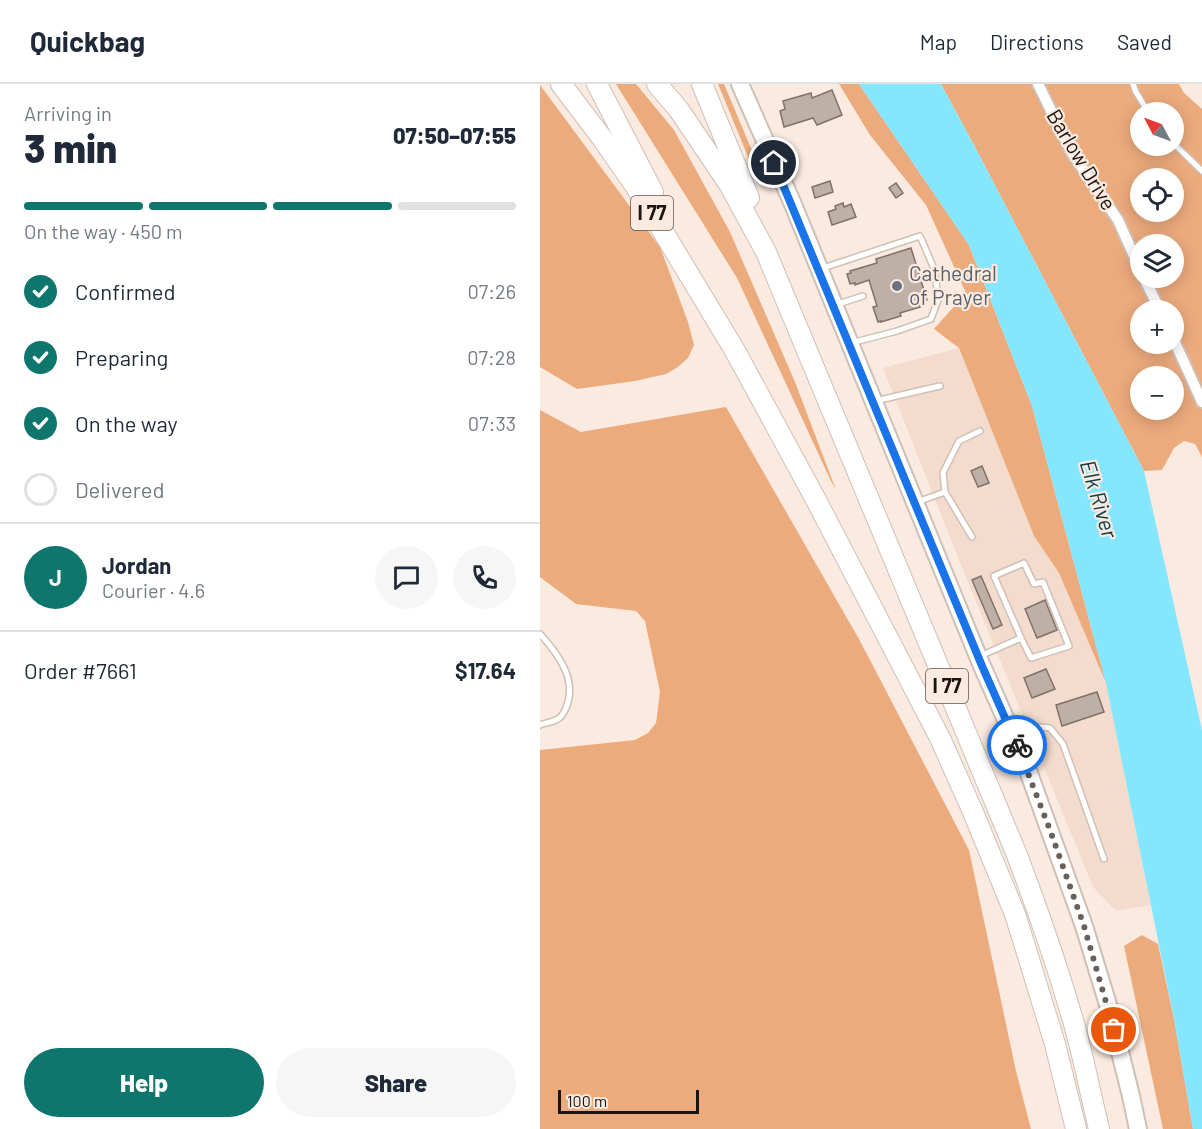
<!DOCTYPE html>
<html lang="en">
<head>
<meta charset="utf-8">
<style>
	:root { --surface:#fff; --page:#f6f6f7; --text:#1f2937; --muted:#747a83; --line:#e0e1e3; --accent:#0f766e }
	body { margin:0; font-family:Barlow,sans-serif; background:var(--page); color:var(--text); height:100vh; display:flex; flex-direction:column; font-size:22px; white-space:nowrap }
	* { box-sizing:border-box; margin:0 }
	p { font-size:20px; color:var(--muted) }
	.icon { flex:none; width:33px; height:33px; fill:none; stroke:currentColor; stroke-width:2; stroke-linecap:round; stroke-linejoin:round }
	.map { position:relative; flex:1; overflow:hidden }
	.sheet { display:flex; flex-direction:column; background:var(--surface); width:540px }
	.sheet>* { flex:none }
	.needle { width:39px; rotate:311deg }
	.fabs { position:absolute; left:590px; top:18px; display:grid; gap:12px }
	.fabs a { display:grid; place-items:center; width:54px; height:54px; border-radius:50%; background:var(--surface); box-shadow:0 3px 15px #0003; font-size:30px }
	.scale { position:absolute; left:18px; bottom:15px; width:141px; box-sizing:border-box; padding-left:6px; border:3px solid #1b1512; border-top:0; font-size:16px; line-height:21px; white-space:nowrap; color:#1b1512; -webkit-text-stroke:4px #faeadf; paint-order:stroke }
	.pin { position:absolute; display:grid; place-items:center; width:51px; height:51px; color:#fff; margin:-26px; border:3px solid #fff; border-radius:50%; box-shadow:0 2px 6px #0007 }
	.courier { position:absolute; display:grid; place-items:center; width:60px; height:60px; margin:-30px; border:4px solid #1a73e8; border-radius:50%; background:#fff; color:#222; box-shadow:0 2px 8px #0007 }
	.overview em { font-style:normal; font-weight:800 }
	.overview div { display:flex; flex-direction:column-reverse }
	.overview { display:flex; align-items:center; justify-content:space-between; height:102px; padding:0 24px }
	h1 { font-size:39px; font-weight:800; line-height:45px }
	.bar { display:grid; grid-template-columns:repeat(4,1fr); gap:9px 6px; align-content:center; height:72px; padding:0 24px }
	.bar i { height:8px; border-radius:4px; background:var(--line) }
	.bar .selected { background:var(--accent) }
	.bar p { grid-column:span 4 }
	.line { display:flex; align-items:center; gap:15px; padding:0 24px; border-top:2px solid var(--line) }
	.line div { flex:1 }
	.round { display:grid; place-items:center; flex:none; width:63px; height:63px; border-radius:32px; background:var(--page) }
	ol { padding:0 24px; list-style:none }
	li { display:flex; align-items:center; gap:18px; height:66px }
	li p { margin-inline-start:auto }
	li .icon { padding:6px; border-radius:50%; background:var(--accent); color:#fff; stroke-width:4 }
	li:last-child { color:var(--muted) }
	li i { width:33px; height:33px; border:3px solid var(--line); border-radius:50% }
	.primary-button { display:flex; gap:12px; margin-top:auto; padding:12px 24px }
	.primary-button a { flex:1; height:69px; border-radius:36px; background:var(--accent); color:#fff; font-size:24px; font-weight:800; line-height:69px; text-align:center }
	.primary-button a+a { background:var(--page); color:var(--text) }
	header { display:flex; align-items:center; gap:36px; box-sizing:border-box; height:84px; padding:0 30px; background:var(--surface); border-bottom:2px solid var(--line) }
	header strong { font-size:28px }
	nav { display:flex; gap:33px; margin-inline-start:auto; font-size:21px }
	main { display:flex; flex:1; min-height:0 }
	.map>svg:first-child { display:block }
	.built { fill:#f3dccd }
	.forest { fill:#ecab7d; fill-rule:evenodd }
	.water { fill:#85e6ff }
	.building { fill:#bfb0a6; stroke:#7f7168; stroke-width:1.5 }
	.lines { fill:none; stroke-linecap:round; stroke-linejoin:round }
	.service-casing { stroke:#cfc0b6; stroke-width:8 }
	.minor-casing { stroke:#cfc0b6; stroke-width:14 }
	.primary-casing { stroke:#cfc0b6; stroke-width:20 }
	.motorway-casing { stroke:#cfc0b6; stroke-width:22 }
	.service { stroke:#fff; stroke-width:5 }
	.minor { stroke:#fff; stroke-width:10 }
	.primary { stroke:#fff; stroke-width:16 }
	.motorway { stroke:#fff; stroke-width:20 }
	.done { stroke:#69605a; stroke-width:6; stroke-dasharray:0 10.8 }
	.route { stroke:#1a73e8; stroke-width:8 }
	.worship-dot { fill:#6b7280; stroke:#faeadf; stroke-width:2 }
	.labels { text-anchor:middle; stroke-width:4.5; stroke-linejoin:round; paint-order:stroke }
	.shield { fill:#faeadf; stroke:#5e5550; stroke-width:1.5 }
	.shield-label { font-size:20px; font-weight:bold; fill:#1b1512 }
	.street-label { font-size:21px; fill:#1b1512; stroke:#faeadf }
	.worship-label { font-size:21px; fill:#5b616d; stroke:#faeadf; text-anchor:start }
	.water-label { font-size:22px; font-style:italic; fill:#0e3c47; stroke:#faeadf }
</style>
</head>
<body>
<header>
<strong>Quickbag</strong>
<nav><a>Map</a><a>Directions</a><a>Saved</a></nav>
</header>
<main>
<section class="sheet">
<div class="overview"><div><h1>3 min</h1><p>Arriving in</p></div><em>07:50–07:55</em></div>
<div class="bar"><i class="selected"></i><i class="selected"></i><i class="selected"></i><i></i><p>On the way · 450 m</p></div>
<ol>
<li><svg class="icon" aria-label="check" viewBox="0 0 24 24"><path d="M5 12l5 5 9-10"/></svg>Confirmed<p>07:26</p></li>
<li><svg class="icon" aria-label="check" viewBox="0 0 24 24"><path d="M5 12l5 5 9-10"/></svg>Preparing<p>07:28</p></li>
<li><svg class="icon" aria-label="check" viewBox="0 0 24 24"><path d="M5 12l5 5 9-10"/></svg>On the way<p>07:33</p></li>
<li><i></i>Delivered</li>
</ol>
<div class="line" style="height:108px"><b class="round" style="background:var(--accent);color:#fff">J</b><div><b>Jordan</b><p>Courier · 4.6</p></div><a class="round"><svg class="icon" aria-label="chat" viewBox="0 0 24 24"><path d="M4 5h16v11H9l-5 4z"/></svg></a><a class="round"><svg class="icon" aria-label="phone" viewBox="0 0 24 24"><path d="M5 4h4l2 5-3 2q2 4 5 5l2-3 5 2v4C11 20 4 13 5 4z"/></svg></a></div>
<div class="line" style="height:78px"><div>Order #7661</div><b>$17.64</b></div>
<div class="primary-button"><a>Help</a><a>Share</a></div>
</section>
<div class="map">
<svg width="662" height="1045" viewBox="0 0 662 1045">
	<rect width="100%" height="100%" fill="#faeadf"/>
	<polygon class="built" points="419,264 494,452 519,489 566,599 611,821 576,827 553,803 423,486 343,284"/>
	<g class="forest">
		<polygon points="76,0 96,0 134,46 190,148 255,298 296,406 291,397 197,194"/>
		<polygon points="178,0 184,0 223,93 218,97"/>
		<polygon points="299,0 319,0 429,161 492,322 566,599 519,489 494,452 419,264 394,245 426,209 386,121 330,51"/>
		<path d="M401 0H639L644 9 662 25V373L655 360 644 357 634 364 622 386 604 387 436 65ZM600 28H633V62H600ZM600 94H633V128H600ZM600 160H633V194H600ZM600 226H633V260H600ZM600 292H633V326H600Z"/>
		<polygon points="0,1 120,163 148,238 154,261 148,274 138,283 126,290 95,297 37,305 0,283"/>
		<polygon points="186,323 319,555 429,766 476,987 491,1045 0,1045 0,666 95,656 108,649 116,639 120,608 105,537 96,527 36,520 0,493 0,326 41,348"/>
		<polygon points="602,851 618,860 634,935 653,1045 623,1045 584,862"/>
	</g>
	<polygon class="water" points="319,0 401,0 436,65 604,387 662,646 662,1045 653,1045 634,935 566,599 492,322 429,161"/>
	<g class="building">
		<polygon points="292,6 302,31 277,41 273,34 244,43 240,27 245,25 243,17 271,9 272,14"/>
		<polygon points="290,97 293,108 275,114 272,103"/>
		<polygon points="356,99 363,109 356,114 349,104"/>
		<polygon points="303,119 304,123 311,120 316,133 292,141 288,128 296,125 295,122"/>
		<polygon points="371,164 387,216 378,219 380,223 360,229 361,232 341,238 341,237 338,238 333,223 337,222 329,196 315,201 315,199 310,200 307,190 311,189 310,187 337,179 336,175"/>
		<polygon points="442,382 449,399 438,403 431,387"/>
		<polygon points="441,492 462,541 453,545 432,496"/>
		<polygon points="505,516 517,546 497,554 485,525"/>
		<polygon points="506,585 515,605 492,614 484,594"/>
		<polygon points="557,608 564,628 522,642 516,621"/>
	</g>
	<g class="lines">
		<g class="service-casing">
			<g id="service">
				<polyline points="593,0 596,8 608,28"/>
				<polyline points="633,59 662,87"/>
				<polyline points="283,184 380,152 395,187 398,216 391,235 357,247 311,259"/>
				<polyline points="295,221 323,212"/>
				<polyline points="335,317 400,302"/>
				<polyline points="405,408 403,389 419,357 440,347"/>
				<polyline points="377,418 405,408 432,453"/>
				<path d="M0 550C18 570 38 596 26 624 24 628 22 633 18 635 13 638 5 639 0 641"/>
				<polyline points="440,572 481,554 491,574 529,562 503,498 494,500 484,479 454,492 481,554"/>
				<polyline points="472,640 510,644 523,660 564,775"/>
			</g>
		</g>
		<g class="minor-casing">
			<g id="minor">
				<polyline points="498,0 532,69 578,136 600,185"/>
				<polyline points="604,194 620,226"/>
				<polyline points="633,254 662,318"/>
			</g>
		</g>
		<g class="primary-casing">
			<polyline id="primary" points="200,0 252,118 442,582 486,681 544,842 569,924 591,1012 598,1045"/>
		</g>
		<g class="motorway-casing">
			<g id="motorway">
				<polyline points="21,0 62,54 96,103 194,265 275,414 400,654 433,728 475,830 515,960 536,1045"/>
				<polyline points="57,0 113,108"/>
				<path d="M117 0 139 26 189 100 226 168 477 771C497 824 516 878 532 933 543 970 550 1008 559 1045"/>
				<polyline points="162,0 209,114"/>
			</g>
		</g>
		<use href="#service" class="service"/>
		<use href="#minor" class="minor"/>
		<use href="#primary" class="primary"/>
		<use href="#motorway" class="motorway"/>
	</g>
	<g class="lines">
		<polyline class="done" points="477,661 510,746 544,842 574,946"/>
		<polyline class="route" points="234,79 442,582 477,661"/>
	</g>
	<circle class="worship-dot" cx="357" cy="202" r="6"/>
	<g class="labels">
		<g class="shield">
			<rect x="91" y="112" width="42" height="34" rx="4.5"/>
			<rect x="386" y="585" width="42" height="34" rx="4.5"/>
		</g>
		<g class="shield-label">
			<text x="112" y="136">I 77</text>
			<text x="407" y="609">I 77</text>
		</g>
		<g class="street-label">
			<text transform="translate(541 76) rotate(59)" y="7">Barlow Drive</text>
		</g>
		<g class="worship-label">
			<text x="369" y="197">Cathedral<tspan x="369" dy="24">of Prayer</tspan></text>
		</g>
		<g class="water-label">
			<text transform="translate(559 415) rotate(73)" y="8">Elk River</text>
		</g>
	</g>
</svg>
<div class="fabs">
<a><svg class="needle" viewBox="-14 -14 28 28"><path d="M0-13l5 13h-10z" fill="#e53935"/><path d="M0 13l5-13h-10z" fill="#747a83"/></svg></a>
<a><svg class="icon" aria-label="locate" viewBox="0 0 24 24"><circle cx="12" cy="12" r="6"/><path d="M12 2v4M12 18v4M2 12h4M18 12h4"/></svg></a>
<a><svg class="icon" aria-label="layers" viewBox="0 0 24 24"><path d="M12 4l9 5-9 5-9-5zM3 14l9 5 9-5"/></svg></a>
<a>+</a>
<a>−</a>
</div>
<div class="scale">100 m</div>
<div class="pin" style="left:574px;top:946px;background:#ea580c"><svg class="icon" aria-label="bag" viewBox="0 0 24 24"><path d="M5 8h14l-1 12H6zM9 8a3 3 0 0 1 6 0"/></svg></div>
<div class="pin" style="left:234px;top:79px;background:#1f2937"><svg class="icon" aria-label="home" viewBox="0 0 24 24"><path d="M3 11l9-7 9 7M6 9v11h12V9"/></svg></div>
<div class="courier" style="left:477px;top:661px"><svg class="icon" aria-label="bike" viewBox="0 0 24 24"><circle cx="6" cy="16" r="4"/><circle cx="18" cy="16" r="4"/><path d="M6 16l4-8h5l3 8M10 8l3 8H6M13 5h3"/></svg></div>
</div>
</main>
</body>
</html>
